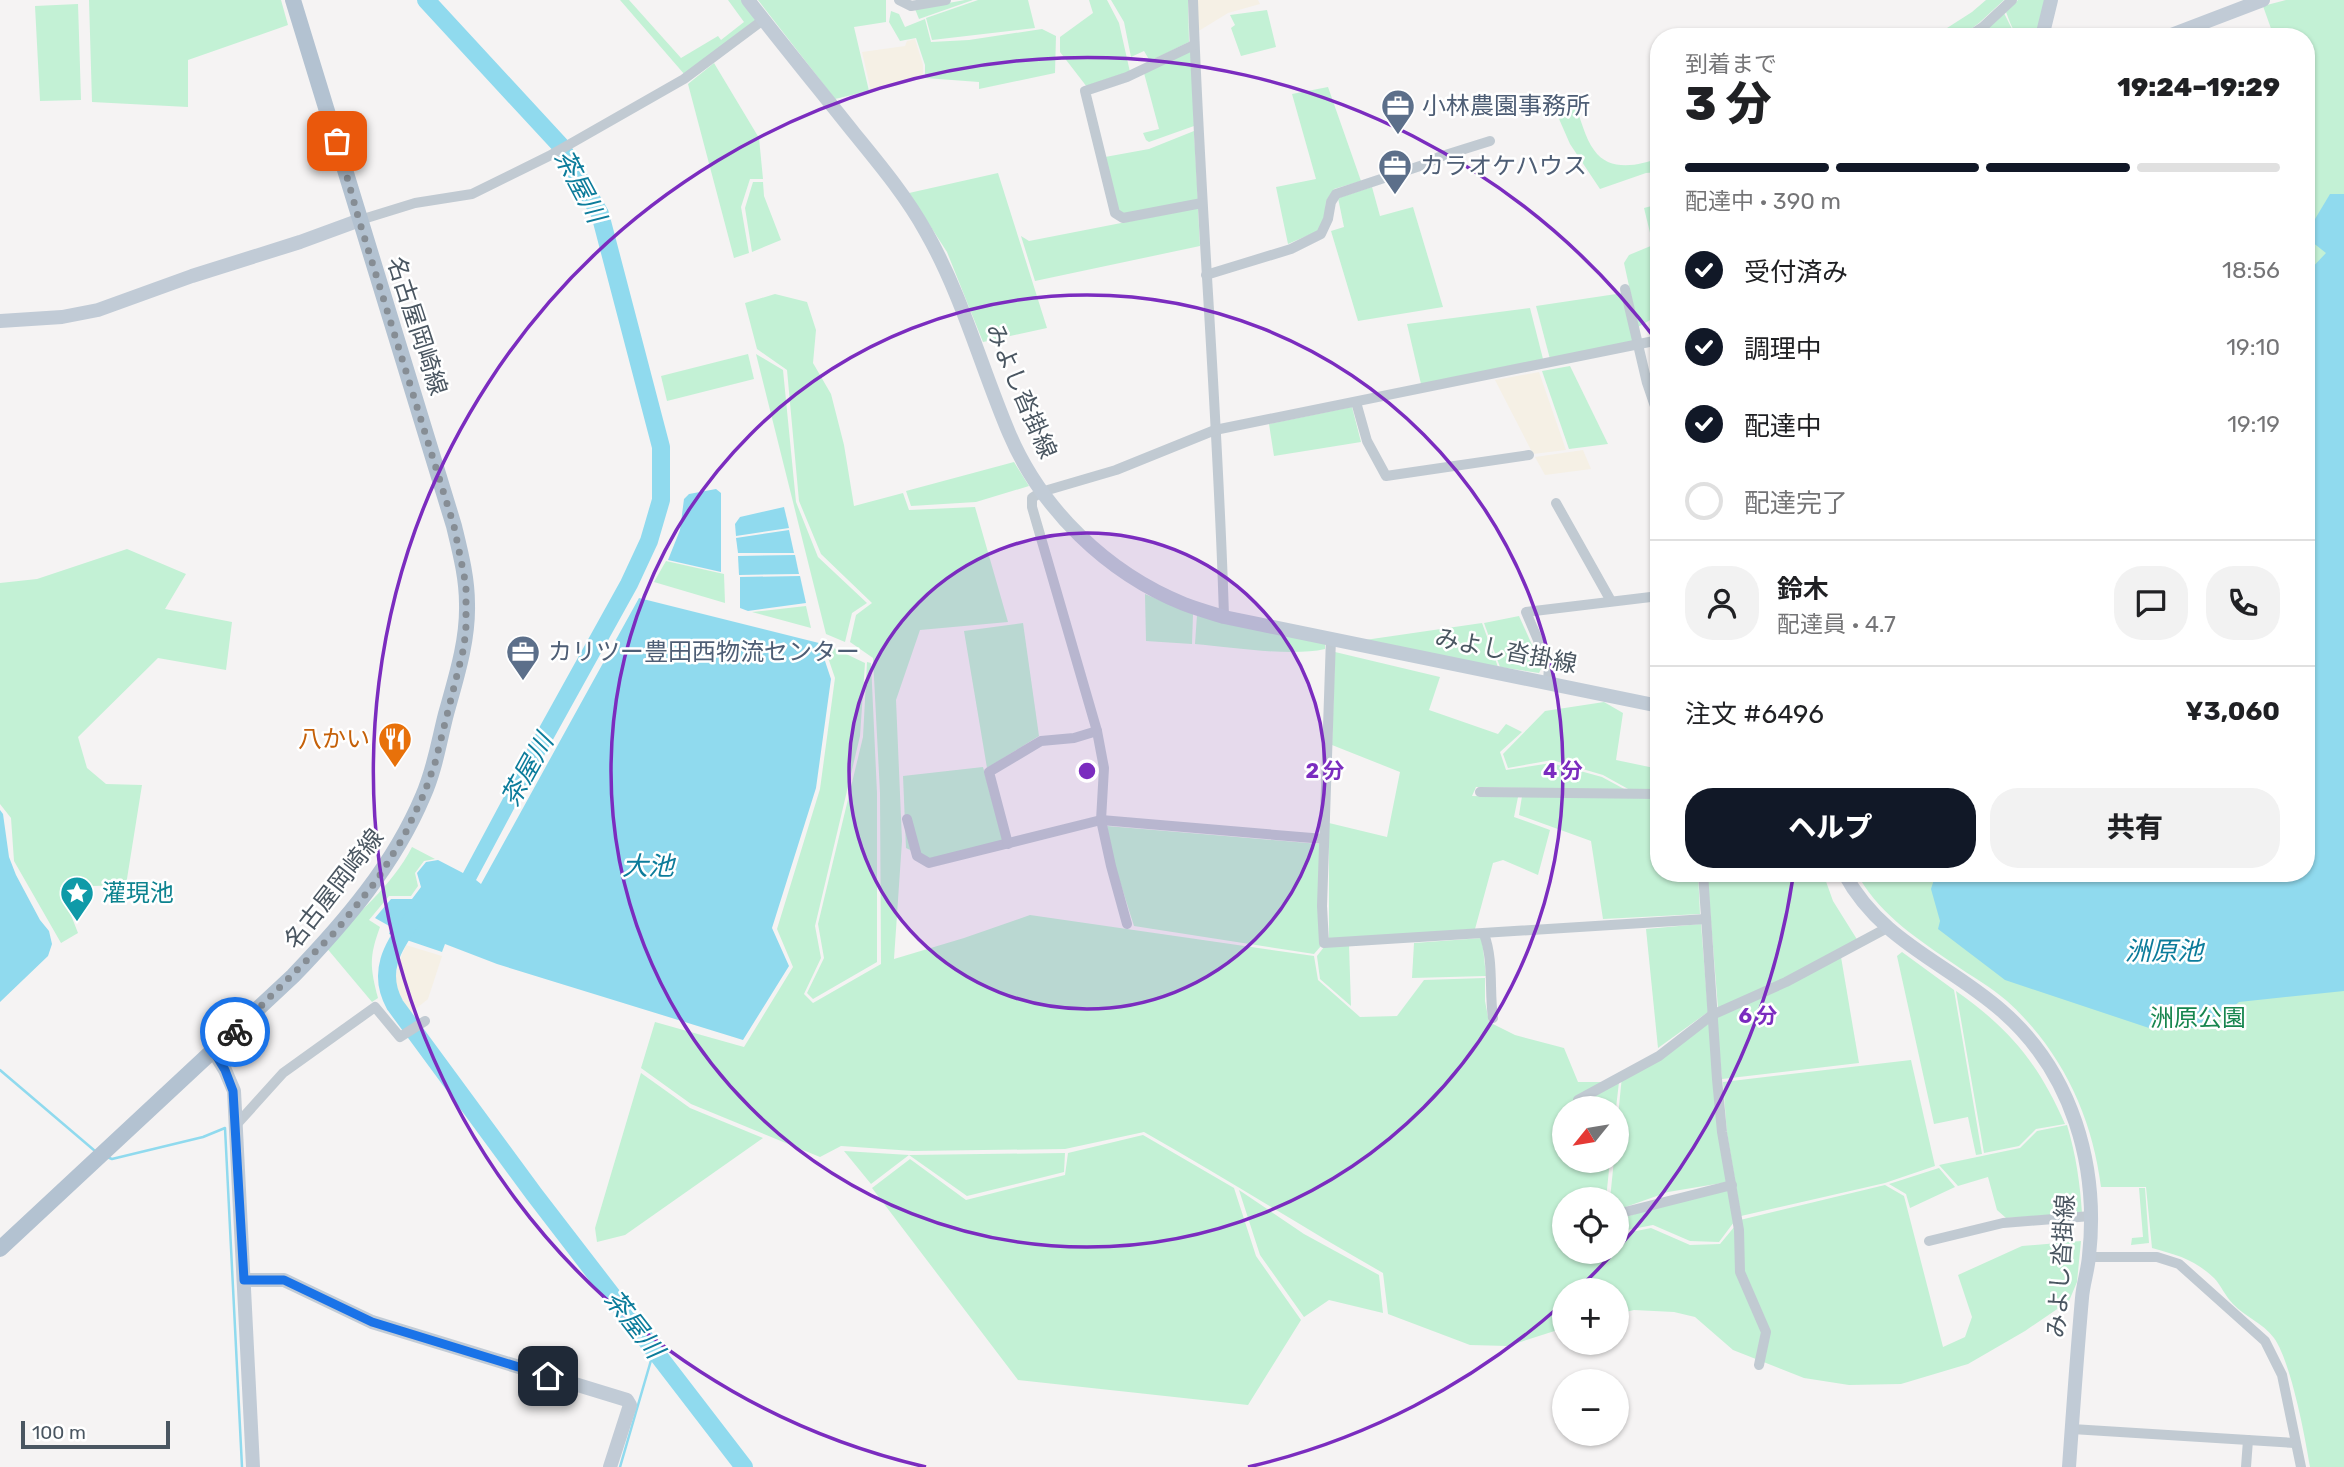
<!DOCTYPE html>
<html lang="ja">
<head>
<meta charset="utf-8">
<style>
	:root { --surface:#fff; --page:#f2f2f2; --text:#202124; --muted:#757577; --line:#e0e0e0; --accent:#111827 }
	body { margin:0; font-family:Rubik,"Noto Sans JP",sans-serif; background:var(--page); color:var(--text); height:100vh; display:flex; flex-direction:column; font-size:26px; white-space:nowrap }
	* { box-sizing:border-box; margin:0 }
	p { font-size:23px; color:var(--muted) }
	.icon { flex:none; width:38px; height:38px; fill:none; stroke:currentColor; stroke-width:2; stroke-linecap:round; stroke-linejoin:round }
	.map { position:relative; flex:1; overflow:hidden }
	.panel { position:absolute; left:1650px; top:28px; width:665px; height:854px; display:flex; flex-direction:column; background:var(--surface); border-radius:28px; box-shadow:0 2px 5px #0004 }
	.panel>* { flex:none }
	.needle { width:46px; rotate:240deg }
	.buttons { position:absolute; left:1552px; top:1096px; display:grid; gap:14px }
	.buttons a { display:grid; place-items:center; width:77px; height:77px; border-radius:50%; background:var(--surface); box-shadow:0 2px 5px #0004; font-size:35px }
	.scale { position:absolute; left:21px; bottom:18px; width:149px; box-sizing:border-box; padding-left:7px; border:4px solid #4a5661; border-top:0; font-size:19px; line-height:24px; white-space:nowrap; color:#4a5661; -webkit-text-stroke:5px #fff; paint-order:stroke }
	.pin { position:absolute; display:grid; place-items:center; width:60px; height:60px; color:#fff; margin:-30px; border-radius:14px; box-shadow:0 4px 10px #0006 }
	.courier { position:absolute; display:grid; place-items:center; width:70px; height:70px; margin:-35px; border:5px solid #1a73e8; border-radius:50%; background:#fff; color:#222; box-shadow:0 2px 9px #0007 }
	.summary em { font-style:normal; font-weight:800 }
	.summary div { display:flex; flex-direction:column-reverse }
	.summary { display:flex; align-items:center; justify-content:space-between; height:119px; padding:0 35px }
	h1 { font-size:46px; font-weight:800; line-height:52px }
	.bar { display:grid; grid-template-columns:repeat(4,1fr); gap:10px 7px; align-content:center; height:84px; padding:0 35px }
	.bar i { height:9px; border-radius:5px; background:var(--line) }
	.bar .selected { background:var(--accent) }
	.bar p { grid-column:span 4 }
	.line { display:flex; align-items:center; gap:18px; padding:0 35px; border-top:2px solid var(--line) }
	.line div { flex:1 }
	.round { display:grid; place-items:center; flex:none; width:74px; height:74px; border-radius:28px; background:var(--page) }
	ol { padding:0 35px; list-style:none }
	li { display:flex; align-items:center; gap:21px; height:77px }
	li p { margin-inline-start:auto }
	li .icon { padding:7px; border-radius:50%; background:var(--accent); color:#fff; stroke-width:4 }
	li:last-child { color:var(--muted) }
	li i { width:38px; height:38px; border:4px solid var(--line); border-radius:50% }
	.action { display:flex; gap:14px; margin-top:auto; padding:14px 35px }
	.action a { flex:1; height:80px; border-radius:28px; background:var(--accent); color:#fff; font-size:28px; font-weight:800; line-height:80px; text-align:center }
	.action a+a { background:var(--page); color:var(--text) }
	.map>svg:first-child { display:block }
	.green { fill:#c3f1d5 }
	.sand { fill:#f5f0e5 }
	.water { fill:#90daee }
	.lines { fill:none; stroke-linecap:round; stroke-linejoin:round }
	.stream { stroke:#90daee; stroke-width:2.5 }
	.river { stroke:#90daee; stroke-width:18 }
	.street { stroke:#c1cad2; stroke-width:10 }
	.secondary { stroke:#c1cbd6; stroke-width:14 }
	.primary { stroke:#b3c2d1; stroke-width:16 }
	.done { stroke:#868d94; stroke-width:7; stroke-dasharray:0 12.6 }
	.route { stroke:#1a73e8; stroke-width:9 }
	.ring { fill:none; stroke:#7b2cbf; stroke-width:3.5 }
	.labels { text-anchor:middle; stroke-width:5; stroke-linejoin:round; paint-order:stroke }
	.service-label { font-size:24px; fill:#4e5e75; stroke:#fff; text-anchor:start }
	.street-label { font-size:24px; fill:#4a5661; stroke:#fff }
	.food-label { font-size:24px; fill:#c56008; stroke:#fff; text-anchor:end }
	.culture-label { font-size:24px; fill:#0d838f; stroke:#fff; text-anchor:start }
	.park-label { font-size:24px; fill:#17864f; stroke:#fff }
	.water-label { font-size:26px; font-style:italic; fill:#0c7c9b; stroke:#fff }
	.centre { fill:#7b2cbf; stroke:#fff; stroke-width:3.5 }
	.ring-label { font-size:21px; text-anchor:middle; font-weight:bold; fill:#7b2cbf; stroke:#fff; stroke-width:5; stroke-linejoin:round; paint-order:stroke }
</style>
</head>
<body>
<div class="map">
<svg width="2344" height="1467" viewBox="0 0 2344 1467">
	<rect width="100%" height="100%" fill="#f5f3f3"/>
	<g class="green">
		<polygon points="89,0 281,0 288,25 188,60 188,107 92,102"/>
		<polygon points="620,0 629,0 681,58 718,36 721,40 744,22 728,0 742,0 757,19 685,75"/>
		<polygon points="758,0 886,0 886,22 854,27 869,91 835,99"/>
		<polygon points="965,0 973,0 919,19 915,9"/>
		<polygon points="978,0 1028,0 1035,28 932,40 926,18"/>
		<polygon points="1089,0 1107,0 1119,23 1130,72 1087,87 1060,52 1060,37 1093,13"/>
		<polygon points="1111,0 1188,0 1189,42 1150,61 1144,51 1131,57 1124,22"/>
		<polygon points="1986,0 2004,0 1979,23 1960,37 1933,37 1972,12"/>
		<path d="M2018 0H2046L2036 37C2013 37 2014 32 2006 12Z"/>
		<path d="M2286 0H2344V1467H2310C2305 1436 2291 1362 2274 1338 2262 1322 2245 1317 2233 1304 2225 1296 2221 1285 2214 1278 2194 1259 2177 1255 2152 1248L2146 1187H2101C2092 1115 2061 1050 2007 1001 1991 987 1971 976 1954 964 1919 940 1882 916 1860 879L1863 873H2306V37H2274L2263 6Z"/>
		<polygon points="78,4 81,100 40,101 35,6"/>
		<polygon points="1267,10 1276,47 1241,56 1231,28 1235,25 1230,15"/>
		<polygon points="891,11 899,14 905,27 925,19 931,42 969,40 1042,29 1056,36 1055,73 979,89 979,82 925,78 925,65 916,38 900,41 889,22"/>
		<polygon points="2004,13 2016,37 1975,37"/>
		<polygon points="1191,51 1194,126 1149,142 1146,140 1143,133 1159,129 1144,73"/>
		<polygon points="714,63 759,138 763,179 750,179 741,207 749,253 734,258 688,84"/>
		<polygon points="1328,87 1361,181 1334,189 1326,201 1325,218 1318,231 1288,244 1276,187 1316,179 1292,94"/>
		<path d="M1575 105C1581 119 1585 138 1594 150 1609 172 1638 166 1659 158V172L1646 173 1600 189 1570 144 1556 112Z"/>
		<polygon points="1194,131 1198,201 1124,215 1118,211 1105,157 1149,149"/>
		<polygon points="998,173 1047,328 983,342 947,252 909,193"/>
		<polygon points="753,182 763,182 764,196 781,240 752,252 745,208"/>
		<polygon points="1372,187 1380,216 1413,207 1443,307 1358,321 1331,231 1344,227 1338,198"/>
		<polygon points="1659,204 1659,315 1638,327 1624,263 1629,255 1653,245 1644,208"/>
		<polygon points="1198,208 1200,246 1035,281 1021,236 1029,241"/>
		<polygon points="1623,293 1634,343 1550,359 1536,306"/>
		<path d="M775 294 807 302 816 330 813 363 831 394 844 445 854 506 903 493 909 510 975 507 1008 622 920 630 896 700 902 841 894 959 964 938 1030 915 1314 956 1318 980 1360 1017 1397 1016 1424 980 1485 978V1001L1489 1022 1515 1035 1564 1048 1578 1082H1619L1616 1108H1564V1160H1610L1606 1199H1564V1251H1617V1235L1651 1228 1690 1245 1720 1244 1740 1220 1885 1185 1904 1196 1943 1347 1965 1337 1972 1317 1958 1275 2022 1246 2081 1241 2077 1282 2069 1301 2025 1331 1968 1364 1901 1384 1849 1385 1804 1378 1733 1350 1695 1317 1674 1312 1634 1310 1617 1314V1290H1564V1328L1508 1346 1470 1345 1388 1314 1383 1273C1302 1227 1224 1177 1144 1132L1065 1149 913 1151 841 1146 820 1157 691 1104 641 1068 655 1022 744 1047 793 967 777 929 820 789 835 678 823 643 865 663 860 736 815 926 821 958 804 994 813 1003 881 964 880 793 873 658 850 642 856 615 872 603 821 554 799 501 787 370 757 349 745 303Z"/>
		<polygon points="1530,308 1543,359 1421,384 1407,324"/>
		<polygon points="748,354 754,379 667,401 661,376"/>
		<polygon points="756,354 783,370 796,502 818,557 867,603 852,613 845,642 826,634"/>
		<polygon points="1570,366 1608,444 1569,449 1542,371"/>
		<polygon points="1352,407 1361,442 1274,456 1269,424"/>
		<polygon points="1014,462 1029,486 976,502 911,506 906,491"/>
		<polygon points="127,549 186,574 165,609 232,622 226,670 158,658 78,737 87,768 106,784 142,785 126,885 60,887 78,933 61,943 14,861 11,818 0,804 0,583 37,579"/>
		<polygon points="666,561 724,574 725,603 654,582"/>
		<polygon points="1145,594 1193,614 1192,644 1146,641"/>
		<polygon points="806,606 811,628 752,612"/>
		<path d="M1197 615 1325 643V649C1291 657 1231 647 1195 644Z"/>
		<polygon points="1519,616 1542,667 1539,673 1500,667 1484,623"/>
		<polygon points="1023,623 1039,736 987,768 964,631"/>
		<polygon points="1482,623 1498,667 1365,640"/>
		<polygon points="1335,652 1440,677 1429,710 1498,734 1506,724 1522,732 1500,752 1506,770 1551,763 1602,777 1626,790 1476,787 1472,796 1518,797 1514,817 1550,830 1538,875 1503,860 1493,863 1475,929 1329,939 1329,823 1387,837 1400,772 1332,745"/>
		<polygon points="867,662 871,663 877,793 877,962 813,999 807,993 824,958 818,924 863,737"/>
		<polygon points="1604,702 1623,713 1616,760 1659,769 1659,790 1630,790 1603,775 1552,760 1508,768 1503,754 1545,711"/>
		<polygon points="983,767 1003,842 929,859 906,848 903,776"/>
		<polygon points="1522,796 1659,798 1659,873 1698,873 1700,914 1603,919 1591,841 1519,815"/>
		<polygon points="1107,826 1319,844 1321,946 1314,954 1134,926 1115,866"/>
		<path d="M412 847 435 859 424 861 415 873 418 886 411 896H389L369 920 380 927C369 957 370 967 378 998L372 1002 325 946C356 915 392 886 412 847Z"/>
		<polygon points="1707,873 1823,873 1833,901 1858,941 1786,978 1718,1008"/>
		<polygon points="1701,924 1708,1012 1658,1048 1646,929"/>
		<polygon points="1482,938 1486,976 1412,978 1414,943"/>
		<polygon points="1349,945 1351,1006 1320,979 1317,956 1324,947"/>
		<polygon points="1902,952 1954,990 1982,1154 1976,1155 1968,1117 1934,1124 1897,956"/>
		<polygon points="1841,957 1859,1063 1722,1079 1716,1017"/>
		<path d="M1956 991C2010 1029 2038 1063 2065 1124L2036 1129 2019 1146 1984 1153Z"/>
		<polygon points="1710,1020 1728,1182 1668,1192 1617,1210 1617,1199 1610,1199 1614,1160 1617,1160 1617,1126 1622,1076"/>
		<polygon points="1911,1060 1935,1166 1885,1183 1741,1216 1727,1133 1723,1082"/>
		<polygon points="641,1073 690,1108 763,1138 625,1235 597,1242 595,1228"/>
		<path d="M2067 1125C2076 1155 2080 1183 2082 1213L2006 1218 1997 1210 1988 1177 1958 1186 1939 1165 2020 1148 2037 1131Z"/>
		<polygon points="1143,1135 1234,1188 1256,1256 1301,1320 1248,1405 1018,1380 872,1188 910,1159 966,1200 1065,1175 1068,1153"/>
		<polygon points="844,1151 909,1155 1065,1153 1064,1172 967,1196 909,1155 871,1184"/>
		<polygon points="1939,1168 1955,1187 1910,1208 1906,1194 1889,1184"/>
		<polygon points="2139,1188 2145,1188 2149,1243 2131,1245 2132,1238 2143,1237"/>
		<polygon points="1728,1189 1734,1222 1719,1242 1690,1241 1653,1225 1617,1232 1617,1220 1656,1207"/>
		<polygon points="1239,1190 1304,1234 1379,1275 1383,1313 1329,1300 1304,1317 1260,1255"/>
	</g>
	<g class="sand">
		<polygon points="1197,0 1258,0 1260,4 1228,13 1197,32"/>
		<polygon points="915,39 923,65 923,78 871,91 862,52 905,46 907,41"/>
		<polygon points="1539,372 1566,450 1533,454 1495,380"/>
		<polygon points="1583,450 1591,469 1545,475 1535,457"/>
		<path d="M406 945 442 956 428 999 408 1015C389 989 395 972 406 945Z"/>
	</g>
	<g class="water">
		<polygon points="2330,194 2344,194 2344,991 2239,1002 2209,1027 2155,1030 2005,980 1938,929 1940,921 1931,889 1936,873 2306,873 2306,278 2308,272 2326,253 2307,238 2306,234"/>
		<polygon points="716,489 721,493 721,572 668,560 680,530 684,499 689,494"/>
		<polygon points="784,507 789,528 736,536 735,524 740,517"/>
		<polygon points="789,530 794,553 738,553 736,538"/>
		<polygon points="795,555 799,574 739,575 738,556"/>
		<polygon points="800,576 806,603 748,611 740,608 740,577"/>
		<polygon points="639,598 819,643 831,679 816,788 772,928 789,966 743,1040 497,964 445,944 442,952 389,934 391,927 375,918 391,899 412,899 421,887 417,873 426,862 438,860 463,873 537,735 549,743 476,880 481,884"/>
		<polygon points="0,810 3,814 9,857 16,875 40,920 49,931 52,944 48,956 0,1002"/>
	</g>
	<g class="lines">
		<g class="stream">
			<polyline points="0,1070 95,1151"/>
			<polyline points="107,1157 112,1159 203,1137 225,1128 242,1467"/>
			<polyline points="620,1467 654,1350"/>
		</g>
		<g class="river">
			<polyline points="426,0 560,145 600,214 661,447 661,500 649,541 629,584 532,759"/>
			<path d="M412 920C392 947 377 973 395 1005L534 1194 744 1467"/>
		</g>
		<g class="street">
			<polyline points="899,0 911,6 946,0"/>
			<path d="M1193 0C1200 206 1218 411 1224 617"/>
			<polyline points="1968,37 1983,27 2012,0"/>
			<polyline points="1194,45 1127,77 1085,91 1115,213 1123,218 1202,203"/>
			<polyline points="360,220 415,203 472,194 549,156 684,79 763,20"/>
			<polyline points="1206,275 1291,249 1321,234 1328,219 1331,202 1336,194 1426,164 1439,157 1490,141"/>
			<polyline points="1625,289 1647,383 1659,418"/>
			<polyline points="1356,402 1367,441 1386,476 1529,455"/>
			<polyline points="1556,503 1611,601"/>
			<polyline points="1331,638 1322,906 1324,943 1706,919"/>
			<polyline points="1548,682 1549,666 1526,612 1659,596"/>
			<polyline points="1480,792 1659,794"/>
			<polyline points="907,819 917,856 929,863 1101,820 1324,839"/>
			<polyline points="1008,844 989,772 1041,741 1074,738 1097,731"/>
			<polyline points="1703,873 1717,1079 1722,1132 1739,1230 1740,1272 1766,1332 1759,1365"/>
			<polyline points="1127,924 1111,866 1101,820 1104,768 1097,731 1032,507 1032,498 1041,492 1116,470 1215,430 1659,340"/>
			<path d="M1484 934C1494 961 1489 990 1493 1018"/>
			<polyline points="1578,1100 1659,1056 1712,1015 1786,982 1887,928"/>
			<polyline points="237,1124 283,1073 375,1007 400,1037 425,1021"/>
			<polyline points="1617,1214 1732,1185"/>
			<polyline points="1929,1241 2003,1223 2091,1216"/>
			<polyline points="2089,1257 2157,1257 2179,1264 2265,1341 2282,1375 2301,1467"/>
			<polyline points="2072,1429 2295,1443"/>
			<polyline points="2246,1467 2248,1440"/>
		</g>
		<g class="secondary">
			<path d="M748 0C783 45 819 89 854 133 880 165 906 196 926 232 962 295 981 367 1009 433 1041 509 1107 573 1184 604 1197 609 1211 613 1224 617L1659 706"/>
			<polyline points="2042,37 2051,0"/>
			<polyline points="2166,37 2263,0"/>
			<polyline points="0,321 62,317 98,310 192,276 300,242 360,220"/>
			<path d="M1844 873C1881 942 1946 962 2002 1011 2072 1072 2099 1165 2089 1256 2088 1270 2083 1284 2082 1298 2077 1354 2073 1411 2069 1467"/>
			<polyline points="214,1052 225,1070 234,1091 253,1467"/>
			<polyline points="244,1280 284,1280 372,1322 627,1400 630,1405 610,1467"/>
		</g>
		<path class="primary" d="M0 1249 293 976C345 922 394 865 423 796 435 769 439 741 446 714 456 678 468 641 467 604 467 577 460 551 454 526L293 0"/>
	</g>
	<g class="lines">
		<polyline class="done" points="235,1032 335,932 377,880 404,836 424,794 435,763 464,647 466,626 466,585 454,526 359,220 337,141"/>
		<polyline class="route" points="235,1032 214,1052 225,1070 233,1091 244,1280 284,1280 372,1322 548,1376"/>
	</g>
	<circle cx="1087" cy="771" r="238" fill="#7b2cbf" fill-opacity=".12"/>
	<g class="ring">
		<circle cx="1087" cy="771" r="238"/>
		<circle cx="1087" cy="771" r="476"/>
		<path d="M1793 877A714 714 0 0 1 1578 1289M1560 1306A714 714 0 0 1 1248 1467M926 1467A714 714 0 1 1 1657 341"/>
	</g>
	<defs>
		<g id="office-pin" transform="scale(1.75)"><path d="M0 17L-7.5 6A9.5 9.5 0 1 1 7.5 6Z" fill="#5c6f8a" stroke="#fff"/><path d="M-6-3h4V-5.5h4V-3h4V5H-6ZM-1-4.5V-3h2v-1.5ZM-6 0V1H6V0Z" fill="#fff"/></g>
		<g id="restaurant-pin" transform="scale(1.75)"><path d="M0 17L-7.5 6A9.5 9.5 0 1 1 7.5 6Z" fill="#e8710a" stroke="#fff"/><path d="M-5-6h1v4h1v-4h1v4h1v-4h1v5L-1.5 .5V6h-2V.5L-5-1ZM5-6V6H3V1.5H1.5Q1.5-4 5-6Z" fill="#fff"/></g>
		<g id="sight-pin" transform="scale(1.75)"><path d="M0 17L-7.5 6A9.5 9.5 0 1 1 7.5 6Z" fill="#0f9aa8" stroke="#fff"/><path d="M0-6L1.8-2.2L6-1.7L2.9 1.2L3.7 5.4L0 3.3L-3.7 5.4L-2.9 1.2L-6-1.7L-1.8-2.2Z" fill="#fff"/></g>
	</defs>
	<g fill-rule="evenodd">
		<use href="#office-pin" x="1398" y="106"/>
		<use href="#office-pin" x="1395" y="166"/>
		<use href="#office-pin" x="523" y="652"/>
		<use href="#restaurant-pin" x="395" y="739"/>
		<use href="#sight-pin" x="77" y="893"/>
	</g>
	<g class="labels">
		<g class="service-label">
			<text x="1422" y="114">小林農園事務所</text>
			<text x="1420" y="174">カラオケハウス</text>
			<text x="548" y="660">カリツー豊田西物流センター</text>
		</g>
		<g class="street-label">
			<text transform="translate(417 326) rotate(72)" y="8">名古屋岡崎線</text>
			<text transform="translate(1021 391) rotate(67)" y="8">みよし沓掛線</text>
			<text transform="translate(1506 651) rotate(11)" y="8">みよし沓掛線</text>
			<text transform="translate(334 889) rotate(-52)" y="8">名古屋岡崎線</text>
			<text transform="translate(2061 1266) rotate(-86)" y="8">みよし沓掛線</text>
		</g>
		<g class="food-label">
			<text x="370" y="747">八かい</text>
		</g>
		<g class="culture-label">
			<text x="102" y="901">灌現池</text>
		</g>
		<g class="park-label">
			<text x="2198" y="1026">洲原公園</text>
		</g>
		<g class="water-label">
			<text transform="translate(580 186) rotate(62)" y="9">茶屋川</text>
			<text transform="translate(527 770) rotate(-61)" y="9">茶屋川</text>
			<text x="648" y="875">大池</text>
			<text x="2164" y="960">洲原池</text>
			<text transform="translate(634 1324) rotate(52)" y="9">茶屋川</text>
		</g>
	</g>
	<circle cx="1087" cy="771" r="10" class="centre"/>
	<g class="ring-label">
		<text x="1325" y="778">2 分</text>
		<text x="1563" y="778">4 分</text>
		<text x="1758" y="1023">6 分</text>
	</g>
</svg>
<div class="buttons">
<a><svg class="needle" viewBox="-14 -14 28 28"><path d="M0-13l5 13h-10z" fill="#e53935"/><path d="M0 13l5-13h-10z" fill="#757577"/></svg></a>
<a><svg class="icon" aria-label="locate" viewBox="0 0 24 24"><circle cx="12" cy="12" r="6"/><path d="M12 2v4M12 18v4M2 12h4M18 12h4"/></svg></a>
<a>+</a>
<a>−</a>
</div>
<div class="scale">100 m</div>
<div class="pin" style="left:337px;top:141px;background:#ea580c"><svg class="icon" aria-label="bag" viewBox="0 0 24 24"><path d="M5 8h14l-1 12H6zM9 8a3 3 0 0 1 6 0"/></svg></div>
<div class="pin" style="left:548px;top:1376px;background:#1f2937"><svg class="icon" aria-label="home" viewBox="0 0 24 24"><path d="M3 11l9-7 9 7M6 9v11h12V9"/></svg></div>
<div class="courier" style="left:235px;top:1032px"><svg class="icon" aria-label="bike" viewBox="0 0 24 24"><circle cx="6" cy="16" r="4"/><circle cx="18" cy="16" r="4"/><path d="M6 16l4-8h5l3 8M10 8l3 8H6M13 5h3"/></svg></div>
<section class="panel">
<div class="summary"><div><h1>3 分</h1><p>到着まで</p></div><em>19:24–19:29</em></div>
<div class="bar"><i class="selected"></i><i class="selected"></i><i class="selected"></i><i></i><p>配達中 · 390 m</p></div>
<ol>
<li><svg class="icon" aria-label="check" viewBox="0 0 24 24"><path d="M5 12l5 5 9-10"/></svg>受付済み<p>18:56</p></li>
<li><svg class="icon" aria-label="check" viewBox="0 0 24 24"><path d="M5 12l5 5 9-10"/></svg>調理中<p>19:10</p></li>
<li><svg class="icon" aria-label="check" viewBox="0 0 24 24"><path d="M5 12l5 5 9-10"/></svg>配達中<p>19:19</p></li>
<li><i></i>配達完了</li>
</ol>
<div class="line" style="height:126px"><a class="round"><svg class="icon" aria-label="person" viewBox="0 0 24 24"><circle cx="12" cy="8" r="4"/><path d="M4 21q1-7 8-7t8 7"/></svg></a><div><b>鈴木</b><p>配達員 · 4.7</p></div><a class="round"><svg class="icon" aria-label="chat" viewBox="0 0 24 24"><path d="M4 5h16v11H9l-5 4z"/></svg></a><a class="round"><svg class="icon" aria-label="phone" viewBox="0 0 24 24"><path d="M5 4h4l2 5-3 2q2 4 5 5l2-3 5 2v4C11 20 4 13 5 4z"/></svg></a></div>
<div class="line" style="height:91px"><div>注文 #6496</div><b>¥3,060</b></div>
<div class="action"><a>ヘルプ</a><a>共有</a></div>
</section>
</div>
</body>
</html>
